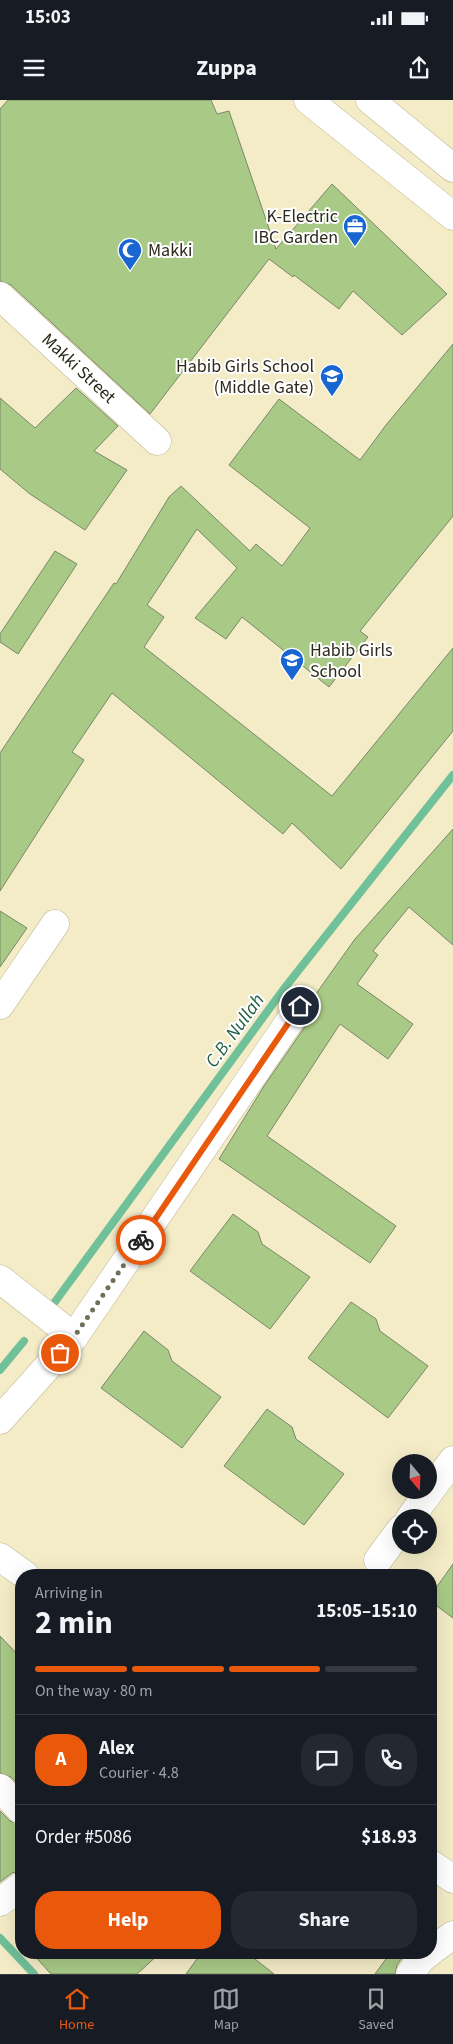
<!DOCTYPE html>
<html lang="en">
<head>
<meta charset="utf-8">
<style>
	:root { --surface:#171b24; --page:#242831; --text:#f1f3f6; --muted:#9ea1a6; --line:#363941; --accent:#ea580c }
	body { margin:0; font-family:"Source Sans 3",sans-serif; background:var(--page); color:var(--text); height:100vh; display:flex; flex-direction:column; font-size:19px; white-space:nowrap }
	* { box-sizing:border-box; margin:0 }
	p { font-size:16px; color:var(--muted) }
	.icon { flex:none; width:28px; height:28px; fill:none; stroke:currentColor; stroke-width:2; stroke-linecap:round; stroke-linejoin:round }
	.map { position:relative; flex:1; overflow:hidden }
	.details { position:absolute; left:15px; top:1469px; width:422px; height:390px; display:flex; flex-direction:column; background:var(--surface); border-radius:20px; box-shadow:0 5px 20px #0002 }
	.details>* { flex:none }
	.needle { width:32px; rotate:161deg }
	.fabs { position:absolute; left:392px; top:1354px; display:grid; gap:10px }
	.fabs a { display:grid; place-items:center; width:45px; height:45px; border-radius:50%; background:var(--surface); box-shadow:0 5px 20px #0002; font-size:25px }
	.pin { position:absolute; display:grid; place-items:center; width:42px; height:42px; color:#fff; margin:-21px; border:2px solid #fff; border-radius:50%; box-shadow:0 1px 5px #0007 }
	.courier { position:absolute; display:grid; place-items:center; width:50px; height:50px; margin:-25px; border:4px solid #ea580c; border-radius:50%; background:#fff; color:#222; box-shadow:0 1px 6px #0007 }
	.summary em { font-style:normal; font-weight:700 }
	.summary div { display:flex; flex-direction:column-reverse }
	.summary { display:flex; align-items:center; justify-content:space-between; height:85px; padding:0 20px }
	h1 { font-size:32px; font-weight:700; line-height:38px }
	.bar { display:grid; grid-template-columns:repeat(4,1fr); gap:8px 5px; align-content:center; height:60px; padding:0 20px }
	.bar i { height:6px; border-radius:4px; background:var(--line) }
	.bar .on { background:var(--accent) }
	.bar p { grid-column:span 4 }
	.line { display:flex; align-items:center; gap:12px; padding:0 20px; border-top:1px solid var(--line) }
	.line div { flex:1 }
	.round { display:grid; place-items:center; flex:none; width:52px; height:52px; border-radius:20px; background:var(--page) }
	.primary-button { display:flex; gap:10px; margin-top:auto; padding:10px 20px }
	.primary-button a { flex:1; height:58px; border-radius:20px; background:var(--accent); color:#fff; font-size:20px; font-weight:700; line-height:58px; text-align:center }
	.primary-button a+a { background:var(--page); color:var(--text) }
	.status { display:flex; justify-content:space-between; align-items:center; height:35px; padding:0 25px; background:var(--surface); direction:ltr }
	.status svg { height:14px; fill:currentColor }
	header { display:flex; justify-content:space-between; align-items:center; height:65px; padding:0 20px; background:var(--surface); font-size:22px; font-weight:700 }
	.dock { display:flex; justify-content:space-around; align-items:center; height:70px; border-top:1px solid var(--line); background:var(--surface); font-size:14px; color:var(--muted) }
	.dock a { display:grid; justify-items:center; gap:2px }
	.dock .on { color:var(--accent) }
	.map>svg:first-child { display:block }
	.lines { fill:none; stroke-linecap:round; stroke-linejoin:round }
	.stream { stroke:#70c099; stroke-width:8 }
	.building { fill:#a9ca86; stroke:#788868 }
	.minor-casing { stroke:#bfb794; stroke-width:29 }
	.major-casing { stroke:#bfb794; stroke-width:29 }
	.minor { stroke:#fff; stroke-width:28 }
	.major { stroke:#fff; stroke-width:28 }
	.done { stroke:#736e58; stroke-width:5; stroke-dasharray:0 9 }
	.route { stroke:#ea580c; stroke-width:6 }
	.labels { text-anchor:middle; stroke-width:4; stroke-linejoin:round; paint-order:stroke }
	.poi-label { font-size:18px; fill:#2d2a1c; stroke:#fff; text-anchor:end }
	.street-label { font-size:18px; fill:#2d2a1c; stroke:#fff }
	.water-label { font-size:19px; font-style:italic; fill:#205d42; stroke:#fff }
</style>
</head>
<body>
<div class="status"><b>15:03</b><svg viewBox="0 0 49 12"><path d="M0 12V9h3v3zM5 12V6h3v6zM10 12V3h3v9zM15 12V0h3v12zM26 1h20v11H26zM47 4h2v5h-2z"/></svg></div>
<header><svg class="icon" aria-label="menu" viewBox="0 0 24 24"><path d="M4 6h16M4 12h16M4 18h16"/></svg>Zuppa<svg class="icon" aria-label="share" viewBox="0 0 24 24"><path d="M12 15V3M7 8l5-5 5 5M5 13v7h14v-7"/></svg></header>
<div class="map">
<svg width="453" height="1874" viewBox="0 0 453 1874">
	<rect width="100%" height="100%" fill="#f4ecc7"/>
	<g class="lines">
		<g class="stream">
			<polyline points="49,1210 283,890 453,675"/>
			<polyline points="0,1270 24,1241"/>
			<polyline points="0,1838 34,1874"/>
		</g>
	</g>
	<g class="building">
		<polygon points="8,0 211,0 217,14 229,11 276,149 332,84 447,194 402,235 353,191 339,209 294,175 293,177 269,159 150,314 11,185 0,181 0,9"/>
		<polygon points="453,244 453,416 360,531 368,537 329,587 242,517 226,539 195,518 237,468 197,429 147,505 164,517 144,547 332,696 453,548 453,631 341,769 292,723 283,734 112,593 72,652 84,660 0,791 0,653 114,483 116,484 169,397 181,386 250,451 256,444 282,466 310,428 229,365 279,299 360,360 386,325"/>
		<polygon points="76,288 118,326 94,351 127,370 85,430 30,394 0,369 0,298 35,328"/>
		<polygon points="55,451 77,464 18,554 0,542 0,534"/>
		<polygon points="453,729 453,845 409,807 373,851 378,855 357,884 413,924 388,959 340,924 267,1036 396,1126 370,1163 219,1059 264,986 313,915 316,907 313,898 355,839"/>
		<polygon points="0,811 27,828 0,867"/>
		<polygon points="233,1114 258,1132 262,1144 310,1177 270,1229 190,1171"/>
		<polygon points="351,1202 376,1219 380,1231 428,1266 388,1318 308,1258"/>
		<polygon points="144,1231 168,1250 172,1261 221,1297 182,1348 101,1288"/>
		<polygon points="267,1309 292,1327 296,1339 344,1374 304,1425 224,1366"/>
		<polygon points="453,1464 453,1518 433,1503 431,1495"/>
		<polygon points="0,1536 21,1558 21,1688 11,1677 0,1673"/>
		<polygon points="0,1711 10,1721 21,1725 21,1771 12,1773 0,1782"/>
		<polygon points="31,1852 161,1852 137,1874 51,1874"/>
		<polygon points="202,1852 246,1852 274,1874 186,1874"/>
		<polygon points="391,1852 406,1852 397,1865 395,1874 375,1874"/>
	</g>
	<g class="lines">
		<g class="minor-casing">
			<g id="minor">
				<polyline points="0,196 157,341"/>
				<polyline points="0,905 55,824"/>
				<polyline points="0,1179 74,1237"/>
				<polyline points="0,1320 74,1237 300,906"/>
				<polyline points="410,1418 453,1360"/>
				<polyline points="0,1457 25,1475"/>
				<polyline points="378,1460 401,1429"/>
				<polyline points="0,1688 21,1710"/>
				<polyline points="431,1764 453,1779"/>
				<polyline points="0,1802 21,1786"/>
				<polyline points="431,1851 453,1835"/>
				<polyline points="410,1874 421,1859 430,1852"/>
			</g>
		</g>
		<g class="major-casing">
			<g id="major">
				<polyline points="308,0 453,116"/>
				<polyline points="370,0 453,68"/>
			</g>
		</g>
		<use href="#minor" class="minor"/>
		<use href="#major" class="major"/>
	</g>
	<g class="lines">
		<polyline class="done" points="60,1253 74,1237 141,1140"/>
		<polyline class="route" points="141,1140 300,906"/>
	</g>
	<defs>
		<g id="office-pin" transform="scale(1.25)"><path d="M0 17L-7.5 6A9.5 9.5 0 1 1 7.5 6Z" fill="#1766d1" stroke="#fff"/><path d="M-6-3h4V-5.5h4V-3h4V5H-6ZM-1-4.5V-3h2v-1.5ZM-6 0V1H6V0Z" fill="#fff"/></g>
		<g id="mosque-pin" transform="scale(1.25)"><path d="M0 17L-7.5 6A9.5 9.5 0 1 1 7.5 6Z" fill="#1766d1" stroke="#fff"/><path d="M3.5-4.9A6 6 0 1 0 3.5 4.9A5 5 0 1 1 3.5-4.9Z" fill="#fff"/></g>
		<g id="school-pin" transform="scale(1.25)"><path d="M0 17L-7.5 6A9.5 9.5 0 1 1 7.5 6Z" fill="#1766d1" stroke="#fff"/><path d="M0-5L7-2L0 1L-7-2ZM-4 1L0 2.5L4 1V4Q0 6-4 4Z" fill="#fff"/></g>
	</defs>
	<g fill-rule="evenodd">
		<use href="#office-pin" x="355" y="126"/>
		<use href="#mosque-pin" x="130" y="150"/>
		<use href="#school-pin" x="332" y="276"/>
		<use href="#school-pin" x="292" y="560"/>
	</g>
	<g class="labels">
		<g class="poi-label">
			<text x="338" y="122">K-Electric<tspan x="338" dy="21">IBC Garden</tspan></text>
			<text x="148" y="156" text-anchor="start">Makki</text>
			<text x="314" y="272">Habib Girls School<tspan x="314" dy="21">(Middle Gate)</tspan></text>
			<text x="310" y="556" text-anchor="start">Habib Girls<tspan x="310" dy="21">School</tspan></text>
		</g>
		<g class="street-label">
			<text transform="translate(79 268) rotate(43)" y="6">Makki Street</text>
		</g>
		<g class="water-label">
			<text transform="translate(234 930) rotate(-54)" y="7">C.B. Nullah</text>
		</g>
	</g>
</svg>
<div class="fabs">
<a><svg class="needle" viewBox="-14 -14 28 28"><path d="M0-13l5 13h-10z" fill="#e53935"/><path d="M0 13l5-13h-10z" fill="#9ea1a6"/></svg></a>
<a><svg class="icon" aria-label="locate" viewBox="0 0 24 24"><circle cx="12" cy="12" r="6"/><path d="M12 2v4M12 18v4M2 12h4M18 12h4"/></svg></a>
</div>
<div class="pin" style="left:60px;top:1253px;background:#ea580c"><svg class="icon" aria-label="bag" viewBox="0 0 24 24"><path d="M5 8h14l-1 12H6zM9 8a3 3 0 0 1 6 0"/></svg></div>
<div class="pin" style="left:300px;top:906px;background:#1f2937"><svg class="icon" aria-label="home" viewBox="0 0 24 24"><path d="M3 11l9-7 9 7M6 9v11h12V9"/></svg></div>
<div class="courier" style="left:141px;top:1140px"><svg class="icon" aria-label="bike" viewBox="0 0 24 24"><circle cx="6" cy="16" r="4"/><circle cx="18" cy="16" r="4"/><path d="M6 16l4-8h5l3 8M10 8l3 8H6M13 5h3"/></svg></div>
<section class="details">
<div class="summary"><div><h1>2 min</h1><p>Arriving in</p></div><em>15:05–15:10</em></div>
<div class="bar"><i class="on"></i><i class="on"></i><i class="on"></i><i></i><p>On the way · 80 m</p></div>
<div class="line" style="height:90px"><b class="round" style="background:var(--accent);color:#fff">A</b><div><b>Alex</b><p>Courier · 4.8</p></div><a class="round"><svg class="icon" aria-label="chat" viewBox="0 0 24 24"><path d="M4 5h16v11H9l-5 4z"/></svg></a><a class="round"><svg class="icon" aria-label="phone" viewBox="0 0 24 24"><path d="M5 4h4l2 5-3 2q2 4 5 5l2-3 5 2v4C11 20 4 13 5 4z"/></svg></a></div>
<div class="line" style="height:65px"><div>Order #5086</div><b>$18.93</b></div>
<div class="primary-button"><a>Help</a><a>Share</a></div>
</section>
</div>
<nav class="dock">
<a class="on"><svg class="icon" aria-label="home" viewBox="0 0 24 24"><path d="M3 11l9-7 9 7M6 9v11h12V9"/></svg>Home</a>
<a><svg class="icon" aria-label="map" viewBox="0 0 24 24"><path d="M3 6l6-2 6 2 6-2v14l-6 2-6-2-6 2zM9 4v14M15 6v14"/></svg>Map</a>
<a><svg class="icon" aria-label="saved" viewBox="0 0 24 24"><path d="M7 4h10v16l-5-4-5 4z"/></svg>Saved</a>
</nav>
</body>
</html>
